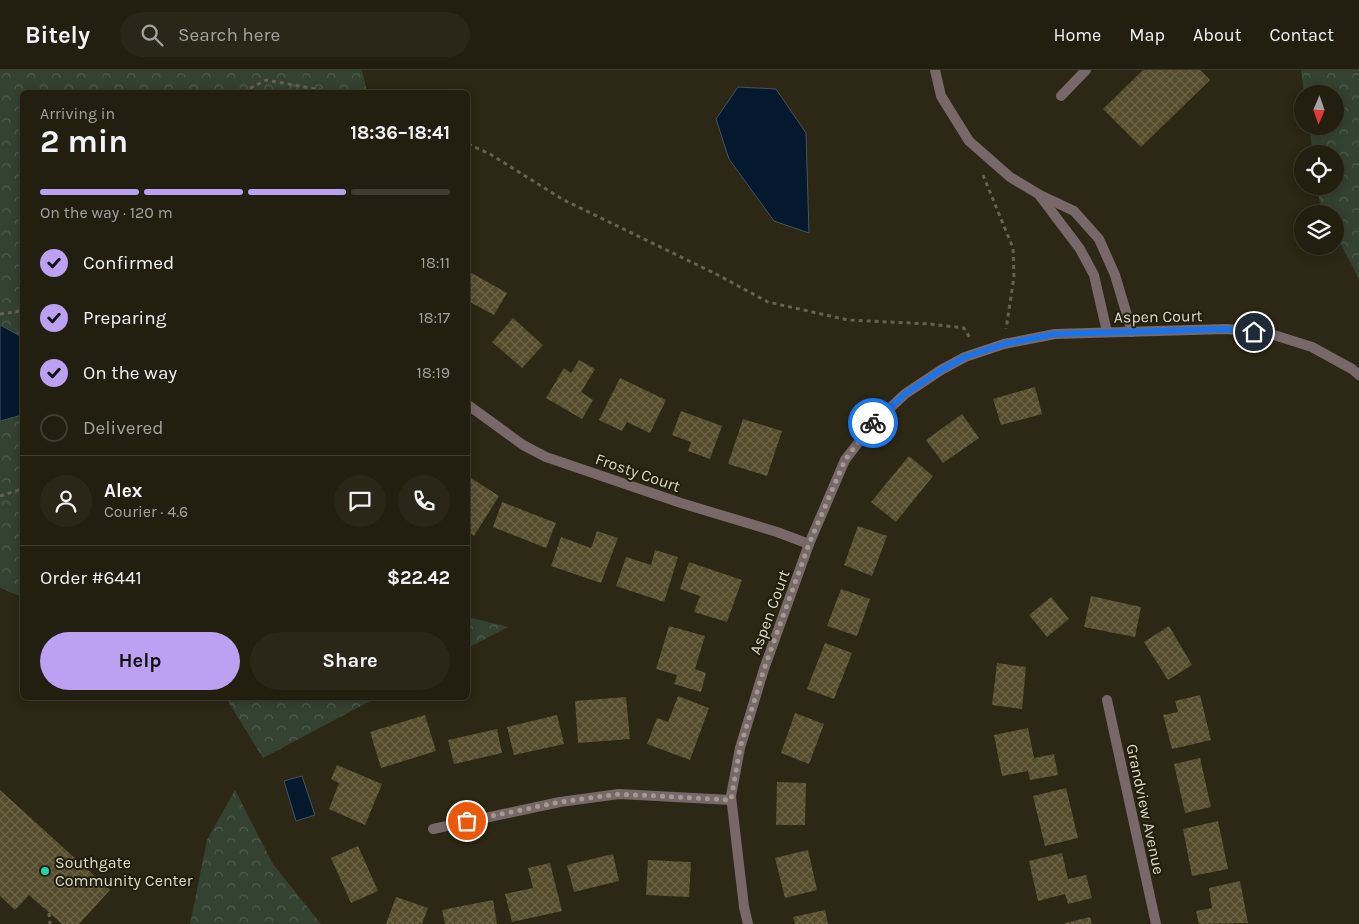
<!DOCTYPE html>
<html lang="en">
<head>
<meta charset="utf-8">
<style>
	:root { --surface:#221e10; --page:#2a2719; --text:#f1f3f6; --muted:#a2a29f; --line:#3f3c30; --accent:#bca0f2 }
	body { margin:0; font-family:Karla,sans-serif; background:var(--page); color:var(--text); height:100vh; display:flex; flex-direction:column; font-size:19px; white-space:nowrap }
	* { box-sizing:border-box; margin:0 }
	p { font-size:16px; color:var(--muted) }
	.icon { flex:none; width:28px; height:28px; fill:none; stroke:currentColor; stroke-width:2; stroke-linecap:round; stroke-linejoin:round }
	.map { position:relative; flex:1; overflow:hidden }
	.details { position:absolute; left:20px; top:20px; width:450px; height:610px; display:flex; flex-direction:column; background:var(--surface); border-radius:8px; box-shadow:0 2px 12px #0003,0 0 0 1px var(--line) }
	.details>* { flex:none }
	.needle { width:32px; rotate:182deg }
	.buttons { position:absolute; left:1294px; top:15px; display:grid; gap:10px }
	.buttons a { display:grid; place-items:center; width:50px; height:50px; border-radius:50%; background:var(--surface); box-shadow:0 2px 12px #0003,0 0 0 1px var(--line); font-size:25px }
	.pin { position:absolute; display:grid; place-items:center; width:42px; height:42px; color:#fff; margin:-21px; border:2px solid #fff; border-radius:50%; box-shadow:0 1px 5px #0007 }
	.courier { position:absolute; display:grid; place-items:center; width:50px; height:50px; margin:-25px; border:4px solid #1a73e8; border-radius:50%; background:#fff; color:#222; box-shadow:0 1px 6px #0007 }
	.summary em { font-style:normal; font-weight:700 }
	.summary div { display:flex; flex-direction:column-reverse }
	.summary { display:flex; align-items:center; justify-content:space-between; height:85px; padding:0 20px }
	h1 { font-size:32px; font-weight:700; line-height:38px }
	.bar { display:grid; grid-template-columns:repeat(4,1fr); gap:8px 5px; align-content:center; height:60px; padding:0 20px }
	.bar i { height:6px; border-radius:4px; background:var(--line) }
	.bar .current { background:var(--accent) }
	.bar p { grid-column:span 4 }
	.line { display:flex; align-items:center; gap:12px; padding:0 20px; border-top:1px solid var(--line) }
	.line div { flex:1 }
	.round { display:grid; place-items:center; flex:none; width:52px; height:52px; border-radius:26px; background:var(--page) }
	ol { padding:0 20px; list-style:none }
	li { display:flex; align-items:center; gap:15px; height:55px }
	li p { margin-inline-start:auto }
	li .icon { padding:5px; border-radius:50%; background:var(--accent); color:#111; stroke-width:4 }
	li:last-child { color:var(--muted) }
	li i { width:28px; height:28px; border:2px solid var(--line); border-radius:50% }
	.primary-button { display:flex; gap:10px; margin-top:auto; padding:10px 20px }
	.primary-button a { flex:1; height:58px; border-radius:30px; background:var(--accent); color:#111; font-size:20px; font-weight:700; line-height:58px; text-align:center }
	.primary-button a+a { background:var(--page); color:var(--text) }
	header { display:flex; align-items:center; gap:30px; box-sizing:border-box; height:70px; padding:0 25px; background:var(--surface); border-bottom:1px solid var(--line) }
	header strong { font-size:24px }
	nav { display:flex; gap:28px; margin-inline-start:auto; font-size:18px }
	.search { width:350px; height:45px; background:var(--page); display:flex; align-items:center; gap:12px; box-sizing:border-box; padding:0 18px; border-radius:28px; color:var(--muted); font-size:19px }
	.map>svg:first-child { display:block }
	.forest { fill:url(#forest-crowns) }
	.water { fill:#04192e; stroke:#45535e }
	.building { fill:url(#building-cross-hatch) }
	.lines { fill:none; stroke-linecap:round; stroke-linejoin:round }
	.path { stroke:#666151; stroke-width:3; stroke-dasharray:4 4; stroke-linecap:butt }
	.lane { stroke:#79686a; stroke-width:10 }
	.street { stroke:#79686a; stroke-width:10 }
	.done { stroke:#9f9c8d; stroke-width:5; stroke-dasharray:0 9 }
	.route { stroke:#1a73e8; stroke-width:6 }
	.poi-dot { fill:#1fd5b0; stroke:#231e0c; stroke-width:2 }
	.labels { text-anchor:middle; stroke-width:4; stroke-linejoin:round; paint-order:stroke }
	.street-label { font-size:16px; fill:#dddace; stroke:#231e0c }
	.poi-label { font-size:16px; fill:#dddace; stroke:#231e0c; text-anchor:start }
</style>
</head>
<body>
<header>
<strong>Bitely</strong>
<div class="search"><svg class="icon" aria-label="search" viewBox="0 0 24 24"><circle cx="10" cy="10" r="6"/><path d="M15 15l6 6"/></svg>Search here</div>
<nav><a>Home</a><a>Map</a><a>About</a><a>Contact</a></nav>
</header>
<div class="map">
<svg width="1359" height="854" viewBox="0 0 1359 854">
	<defs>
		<pattern id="forest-crowns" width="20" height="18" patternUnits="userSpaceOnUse" patternTransform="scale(1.25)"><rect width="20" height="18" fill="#344231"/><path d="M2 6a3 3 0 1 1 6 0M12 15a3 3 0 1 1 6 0" fill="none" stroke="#515d4e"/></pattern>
		<pattern id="building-cross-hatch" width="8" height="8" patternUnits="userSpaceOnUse" patternTransform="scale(1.25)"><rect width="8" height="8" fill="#544c2b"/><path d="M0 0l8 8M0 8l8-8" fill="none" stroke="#6c6549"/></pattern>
	</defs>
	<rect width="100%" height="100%" fill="#2d2815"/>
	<g class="forest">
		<polygon points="0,0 362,0 367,22 22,22 22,267 0,255"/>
		<polygon points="1301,0 1359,0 1359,209 1335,163 1335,144 1325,144 1320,134 1317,116 1335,116 1335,84 1313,84 1309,56 1335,56 1335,24 1304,24"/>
		<polygon points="22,345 22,527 0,518 0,351"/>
		<polygon points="468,547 508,557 468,578"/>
		<polygon points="226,628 376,628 263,688"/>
		<polygon points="235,720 273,794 321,854 190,854 207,770"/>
	</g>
	<g class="water">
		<polygon points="738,17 776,19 806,63 809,163 774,151 729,89 716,49"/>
		<polygon points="0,255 22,267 22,345 0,351"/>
		<polygon points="302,706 315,745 296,751 284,711"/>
	</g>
	<g class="building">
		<polygon points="1143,0 1200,0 1210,10 1141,77 1103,39"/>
		<polygon points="468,201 507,223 494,245 468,231"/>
		<polygon points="513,248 543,275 522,298 492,272"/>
		<polygon points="579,290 595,299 581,322 593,330 582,349 546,328 564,298 571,303"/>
		<polygon points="620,308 666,330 650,363 627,352 622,361 599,350"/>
		<polygon points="1035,317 1042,344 1001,355 993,329"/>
		<polygon points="681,341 722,356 710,389 688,381 691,372 672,365"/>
		<polygon points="962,344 979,368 943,393 926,370"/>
		<polygon points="743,349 782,361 767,406 728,394"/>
		<polygon points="909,386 933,406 896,452 871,432"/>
		<polygon points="468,406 499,426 474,466 468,462"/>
		<polygon points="502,432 556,453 546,478 493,457"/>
		<polygon points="858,456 887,466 872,506 844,495"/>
		<polygon points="597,461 618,468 601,513 551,496 561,467 591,478"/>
		<polygon points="655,480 678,487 664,532 616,516 626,487 651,495"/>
		<polygon points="689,492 742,510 727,552 694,542 700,526 680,519"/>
		<polygon points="841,519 870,529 857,566 827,556"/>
		<polygon points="1091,526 1141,537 1135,567 1084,557"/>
		<polygon points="1051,527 1069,549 1047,567 1029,545"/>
		<polygon points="669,556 705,566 695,599 706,603 701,622 674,614 677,605 656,599"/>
		<polygon points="1169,556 1192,595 1168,610 1144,572"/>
		<polygon points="825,573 852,583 834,629 807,619"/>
		<polygon points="997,593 1026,597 1022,639 992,635"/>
		<polygon points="1200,625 1211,670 1172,679 1163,645 1178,642 1175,631"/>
		<polygon points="678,626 709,638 690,690 647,674 657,648 668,652"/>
		<polygon points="626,627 630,669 578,673 575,631"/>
		<polygon points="795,643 824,654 809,694 781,683"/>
		<polygon points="425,645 436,681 381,698 370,662"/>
		<polygon points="557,645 564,674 514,685 507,657"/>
		<polygon points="1028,658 1034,688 1054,684 1058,705 1030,710 1028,701 1002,706 994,665"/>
		<polygon points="497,659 502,683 454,694 448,670"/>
		<polygon points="1200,688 1211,737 1185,743 1174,694"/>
		<polygon points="337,695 382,714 365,755 329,739 339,713 331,709"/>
		<polygon points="777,712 806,713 805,755 776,755"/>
		<polygon points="1066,718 1078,768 1045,776 1033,726"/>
		<polygon points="0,720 110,820 79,854 62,854 29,825 15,840 0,826"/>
		<polygon points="1218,751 1228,799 1192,806 1183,759"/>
		<polygon points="358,776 378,821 351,833 331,788"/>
		<polygon points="808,780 817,820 785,828 775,788"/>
		<polygon points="1062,783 1068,809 1086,805 1092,828 1068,834 1065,824 1038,831 1029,791"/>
		<polygon points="613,784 619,811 574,822 567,795"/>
		<polygon points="648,790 691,792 689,827 646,825"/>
		<polygon points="550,793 562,841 512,852 505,824 533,818 528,798"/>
		<polygon points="1240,811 1248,853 1199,854 1196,841 1212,838 1209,818"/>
		<polygon points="396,827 428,838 422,854 386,854"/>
		<polygon points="493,830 497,854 445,854 442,840"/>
		<polygon points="825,840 828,854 795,854 793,847"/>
		<polygon points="1090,847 1092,854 1065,854 1065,853"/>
	</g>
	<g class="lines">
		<g class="path">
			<polyline points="243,22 266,10 332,22"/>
			<polyline points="468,74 490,84 562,129 716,204 768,232 848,250 930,254 964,258 970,268"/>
			<polyline points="983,105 1013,178 1014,207 1006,259"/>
			<polyline points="0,244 22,241"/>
			<polyline points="0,426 22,419"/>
			<polyline points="49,843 50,854"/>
		</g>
		<polyline class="lane" points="1061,26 1086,0"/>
		<g class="street">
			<polyline points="935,0 941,26 969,71 1010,107 1040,125 1074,141 1099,169 1115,205 1132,262"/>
			<polyline points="1040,126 1080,179 1094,205 1107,262"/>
			<polyline points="468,335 523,375 546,387 681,433 777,462 809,474"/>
			<polyline points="1107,630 1156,854"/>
			<polyline points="433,759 560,732 619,724 731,730"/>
			<polyline points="748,854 744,837 731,726 740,678 764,599 809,474 845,390 872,355 905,324 941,300 965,287 1004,274 1055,264 1226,259 1268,263 1312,277 1352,299 1359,305"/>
		</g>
	</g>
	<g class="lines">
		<polyline class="done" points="467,751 560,732 619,724 731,730 740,678 764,599 809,474 845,390 873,353"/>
		<polyline class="route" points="873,353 905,324 941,300 965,287 1004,274 1055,264 1226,259 1254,262"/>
	</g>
	<circle class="poi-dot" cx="45" cy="801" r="5"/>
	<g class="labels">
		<g class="street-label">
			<text transform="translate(1158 246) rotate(-1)" y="6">Aspen Court</text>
			<text transform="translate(638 402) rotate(19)" y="6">Frosty Court</text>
			<text transform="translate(769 542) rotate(-70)" y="6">Aspen Court</text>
			<text transform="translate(1146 739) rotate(78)" y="6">Grandview Avenue</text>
		</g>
		<g class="poi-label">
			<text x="55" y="798">Southgate<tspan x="55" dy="18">Community Center</tspan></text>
		</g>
	</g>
</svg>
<div class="buttons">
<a><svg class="needle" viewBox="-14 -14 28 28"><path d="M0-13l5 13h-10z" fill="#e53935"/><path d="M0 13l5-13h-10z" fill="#a2a29f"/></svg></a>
<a><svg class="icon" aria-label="locate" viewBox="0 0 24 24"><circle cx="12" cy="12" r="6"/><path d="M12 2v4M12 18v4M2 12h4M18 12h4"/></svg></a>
<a><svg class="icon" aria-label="layers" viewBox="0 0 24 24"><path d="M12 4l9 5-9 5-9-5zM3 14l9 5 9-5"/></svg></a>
</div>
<div class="pin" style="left:467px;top:751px;background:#ea580c"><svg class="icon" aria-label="bag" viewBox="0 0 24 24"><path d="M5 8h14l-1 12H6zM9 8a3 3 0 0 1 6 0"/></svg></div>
<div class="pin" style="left:1254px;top:262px;background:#1f2937"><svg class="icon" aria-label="home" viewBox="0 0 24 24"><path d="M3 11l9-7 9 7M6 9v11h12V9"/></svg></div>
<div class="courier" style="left:873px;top:353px"><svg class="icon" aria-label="bike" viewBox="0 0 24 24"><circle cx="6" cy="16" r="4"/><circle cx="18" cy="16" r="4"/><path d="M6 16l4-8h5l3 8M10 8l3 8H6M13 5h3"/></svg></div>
<section class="details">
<div class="summary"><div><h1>2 min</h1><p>Arriving in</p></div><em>18:36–18:41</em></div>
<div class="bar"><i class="current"></i><i class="current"></i><i class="current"></i><i></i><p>On the way · 120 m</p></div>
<ol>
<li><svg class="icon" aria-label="check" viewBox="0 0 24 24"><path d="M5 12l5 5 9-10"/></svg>Confirmed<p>18:11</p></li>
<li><svg class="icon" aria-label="check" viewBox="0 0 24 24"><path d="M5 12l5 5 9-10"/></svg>Preparing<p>18:17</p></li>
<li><svg class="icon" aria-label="check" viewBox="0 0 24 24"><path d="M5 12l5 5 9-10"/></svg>On the way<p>18:19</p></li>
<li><i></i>Delivered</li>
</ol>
<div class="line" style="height:90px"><a class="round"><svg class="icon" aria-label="person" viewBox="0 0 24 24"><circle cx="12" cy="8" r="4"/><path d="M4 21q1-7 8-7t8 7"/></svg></a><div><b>Alex</b><p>Courier · 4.6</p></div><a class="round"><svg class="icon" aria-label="chat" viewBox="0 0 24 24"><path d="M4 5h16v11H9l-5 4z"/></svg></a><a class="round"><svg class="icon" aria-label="phone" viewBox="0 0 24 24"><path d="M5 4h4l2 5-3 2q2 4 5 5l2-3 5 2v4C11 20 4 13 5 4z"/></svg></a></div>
<div class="line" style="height:65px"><div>Order #6441</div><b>$22.42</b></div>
<div class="primary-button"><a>Help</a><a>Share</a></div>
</section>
</div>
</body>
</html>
